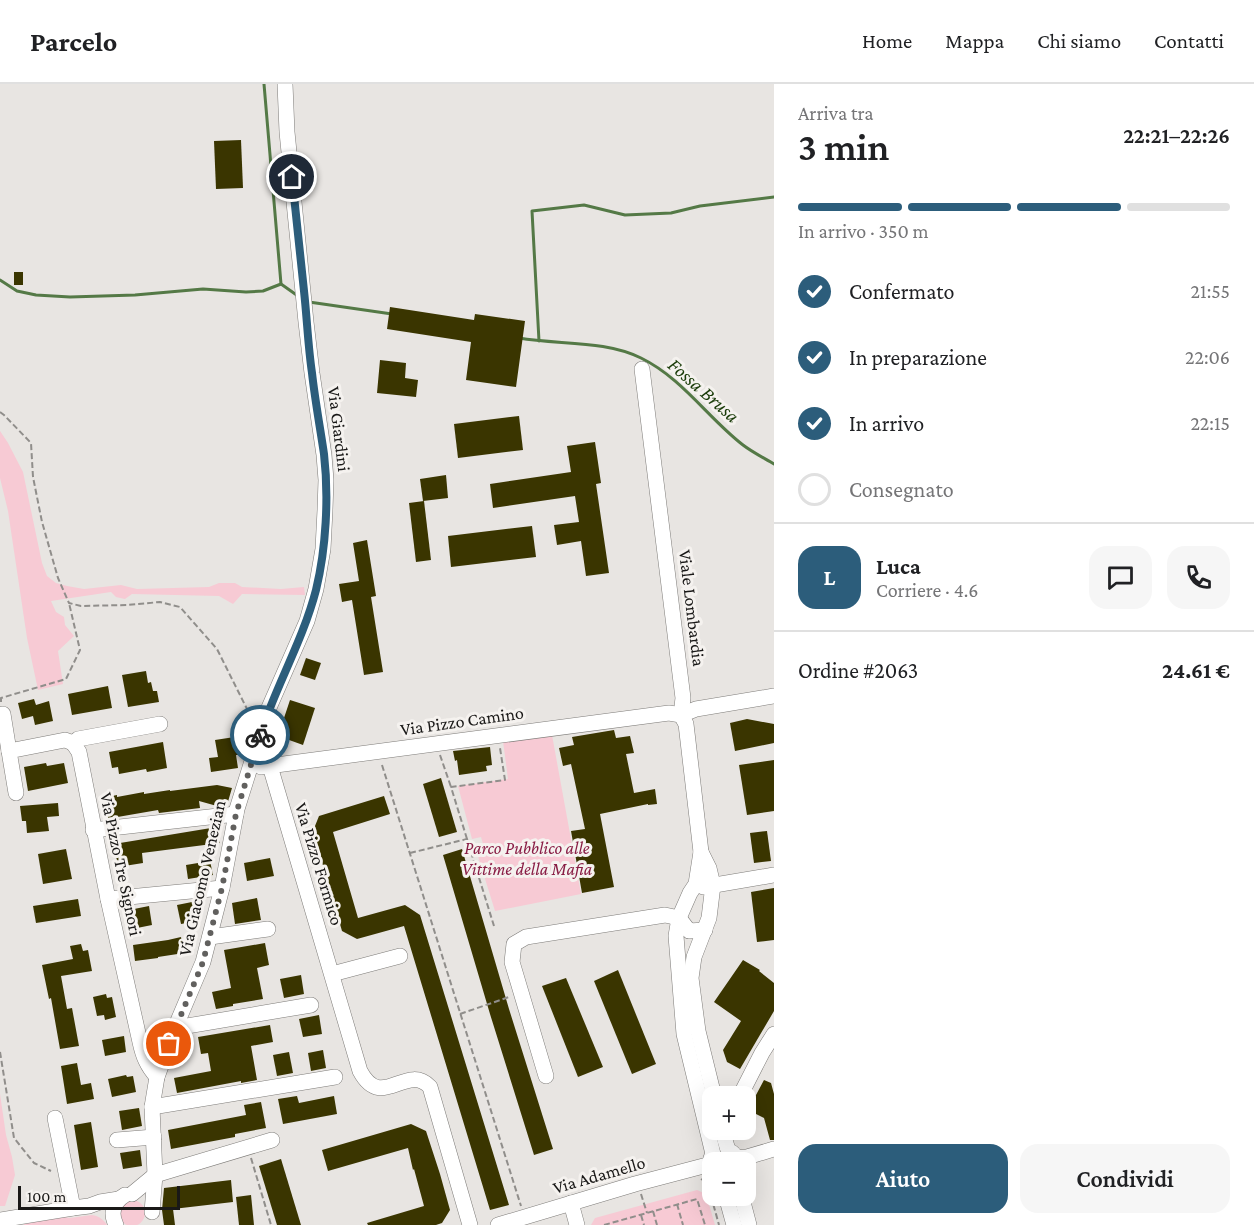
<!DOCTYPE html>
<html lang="it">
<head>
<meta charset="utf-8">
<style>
	:root { --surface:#fff; --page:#f6f6f6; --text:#202124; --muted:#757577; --line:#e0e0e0; --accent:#2c5d7b }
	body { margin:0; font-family:"Crimson Pro",serif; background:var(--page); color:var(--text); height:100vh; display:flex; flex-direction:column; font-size:22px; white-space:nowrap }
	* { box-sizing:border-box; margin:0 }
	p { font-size:20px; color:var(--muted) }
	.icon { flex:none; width:33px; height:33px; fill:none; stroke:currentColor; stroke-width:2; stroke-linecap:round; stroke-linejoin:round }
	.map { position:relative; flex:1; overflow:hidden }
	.sheet { display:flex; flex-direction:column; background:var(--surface); width:480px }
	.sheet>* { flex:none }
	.buttons { position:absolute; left:702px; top:1002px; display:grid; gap:12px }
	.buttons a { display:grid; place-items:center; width:54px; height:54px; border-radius:12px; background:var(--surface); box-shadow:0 6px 24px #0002; font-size:30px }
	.scale { position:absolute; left:18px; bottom:15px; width:162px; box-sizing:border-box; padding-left:6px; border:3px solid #191817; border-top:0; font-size:16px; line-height:21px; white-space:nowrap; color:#191817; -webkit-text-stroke:4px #f5f2ef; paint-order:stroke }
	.pin { position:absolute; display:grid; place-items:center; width:51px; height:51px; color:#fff; margin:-26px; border:3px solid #fff; border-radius:50%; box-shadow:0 2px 6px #0007 }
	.courier { position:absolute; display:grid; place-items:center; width:60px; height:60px; margin:-30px; border:4px solid #2c5d7b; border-radius:50%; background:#fff; color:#222; box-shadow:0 2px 8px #0007 }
	.summary em { font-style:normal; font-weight:600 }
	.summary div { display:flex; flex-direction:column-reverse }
	.summary { display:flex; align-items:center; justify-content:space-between; height:102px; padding:0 24px }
	h1 { font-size:39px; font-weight:600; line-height:45px }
	.bar { display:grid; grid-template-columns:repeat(4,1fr); gap:9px 6px; align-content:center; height:72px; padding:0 24px }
	.bar i { height:8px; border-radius:4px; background:var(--line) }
	.bar .current { background:var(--accent) }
	.bar p { grid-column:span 4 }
	.line { display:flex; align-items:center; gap:15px; padding:0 24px; border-top:2px solid var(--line) }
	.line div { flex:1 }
	.round { display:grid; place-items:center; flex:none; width:63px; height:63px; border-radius:18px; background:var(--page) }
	ol { padding:0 24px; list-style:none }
	li { display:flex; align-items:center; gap:18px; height:66px }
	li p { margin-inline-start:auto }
	li .icon { padding:6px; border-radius:50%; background:var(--accent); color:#fff; stroke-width:4 }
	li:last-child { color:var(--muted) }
	li i { width:33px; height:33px; border:3px solid var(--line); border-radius:50% }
	.cta { display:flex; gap:12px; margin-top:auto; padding:12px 24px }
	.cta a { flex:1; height:69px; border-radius:18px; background:var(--accent); color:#fff; font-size:24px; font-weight:600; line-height:69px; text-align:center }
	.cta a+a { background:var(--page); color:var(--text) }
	header { display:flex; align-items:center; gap:36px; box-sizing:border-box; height:84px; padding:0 30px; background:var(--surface); border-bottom:2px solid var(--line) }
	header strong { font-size:28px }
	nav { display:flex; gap:33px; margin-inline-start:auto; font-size:21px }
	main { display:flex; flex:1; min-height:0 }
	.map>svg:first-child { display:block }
	.green { fill:#f7cad4 }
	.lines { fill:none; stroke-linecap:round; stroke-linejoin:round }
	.stream { stroke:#547946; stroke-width:3 }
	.building { fill:#3a3500 }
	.minor-casing { stroke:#7e7c79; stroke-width:16 }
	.path { stroke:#908e8b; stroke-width:2; stroke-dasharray:6 3; stroke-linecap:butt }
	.minor { stroke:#fff; stroke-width:15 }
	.done { stroke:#61605e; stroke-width:6; stroke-dasharray:0 10.8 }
	.route { stroke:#2c5d7b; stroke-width:8 }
	.labels { text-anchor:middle; stroke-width:6; stroke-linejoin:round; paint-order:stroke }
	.street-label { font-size:18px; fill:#191817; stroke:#f5f2ef }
	.park-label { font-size:18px; font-style:italic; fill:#891d45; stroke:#f5f2ef }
	.water-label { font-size:20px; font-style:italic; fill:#193b08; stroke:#f5f2ef }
</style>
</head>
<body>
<header>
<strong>Parcelo</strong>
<nav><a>Home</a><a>Mappa</a><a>Chi siamo</a><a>Contatti</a></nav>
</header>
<main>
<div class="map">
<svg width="774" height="1141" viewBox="0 0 774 1141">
	<rect width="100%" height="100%" fill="#e8e5e2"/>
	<g class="green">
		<polygon points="0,347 8,359 23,388 42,479 47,492 56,499 67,502 84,505 121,501 137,505 209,503 219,499 235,499 242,503 281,505 304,503 305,511 242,510 233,520 219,512 132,510 125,515 116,513 111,508 51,517 56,528 64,533 65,541 74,552 58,567 63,600 38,606 27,554 8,427 0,394"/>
		<polygon points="552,651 581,810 495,827 477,769 483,760 481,753 472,755 458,702 508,695 503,657"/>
		<polygon points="0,1010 6,1051 12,1073 15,1091 5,1122 0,1122"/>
		<polygon points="697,1106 706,1110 715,1141 591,1141 595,1134"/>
		<circle cx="132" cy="1129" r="13"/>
		<path d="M92 1131C99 1132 104 1136 107 1141H24V1139L58 1132 70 1134Z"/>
	</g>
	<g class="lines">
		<g class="stream">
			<polyline points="264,0 281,200 298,212"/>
			<polyline points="0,196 17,207 36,211 70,213 135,211 203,205 246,208 263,207 281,200"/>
			<polyline points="309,218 392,230"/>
			<path d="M519 254C559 261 605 256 641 274 682 294 708 334 743 361 752 368 764 374 774 380"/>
			<polyline points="539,257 532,127 584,121 625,131 671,129 700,122 774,113"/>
		</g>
	</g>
	<g class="building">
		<polygon points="241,56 243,104 216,105 214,57"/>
		<rect x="14" y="188" width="9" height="13"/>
		<polygon points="390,223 474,236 475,230 525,237 516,303 466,296 471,258 387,245"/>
		<polygon points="380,276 406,279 405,294 418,296 416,313 377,309"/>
		<polygon points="519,332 523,366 458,374 454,340"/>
		<polygon points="595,358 601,399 596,400 609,489 586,492 581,457 557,461 554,441 579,438 575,412 493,424 490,400 571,388 567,362"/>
		<polygon points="446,391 448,414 423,417 420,395"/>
		<polygon points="424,417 431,476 416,478 409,419"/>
		<polygon points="532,442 536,473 451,483 448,452"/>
		<polygon points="367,456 376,512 371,513 383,588 364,591 352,516 342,518 339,500 359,497 353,459"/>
		<polygon points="306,574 321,579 315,596 300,591"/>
		<polygon points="146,587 148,599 151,598 153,607 157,607 159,618 128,623 122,591"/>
		<polygon points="108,602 112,624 72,631 68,610"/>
		<polygon points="34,615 36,621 49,617 53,637 35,641 33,632 22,635 18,619"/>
		<polygon points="290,616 315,624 303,661 278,652"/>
		<polygon points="747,635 774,640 774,659 735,667 730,639"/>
		<polygon points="614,646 616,654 630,652 634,669 626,670 634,709 655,705 657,720 648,721 648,720 600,730 614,803 582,809 571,747 585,745 571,680 563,682 559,664 574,661 572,653"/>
		<polygon points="241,652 243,663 239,664 240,671 236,671 238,684 211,688 209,674 218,673 215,656"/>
		<polygon points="163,658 167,684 147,688 146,685 119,690 118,683 112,684 109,668"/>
		<polygon points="490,663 492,681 486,682 487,687 459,691 457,676 455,677 453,667"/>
		<polygon points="774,676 774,727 747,731 739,681"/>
		<polygon points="46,679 47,682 64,679 68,699 28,707 24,683"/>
		<polygon points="441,694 457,748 439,753 423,700"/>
		<polygon points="217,701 232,704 227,721 217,722 199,717 200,724 159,729 158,726 106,735 102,714 117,711 117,713 144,708 144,710 170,706 170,707"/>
		<polygon points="384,712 390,730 333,748 358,834 405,821 420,831 509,1121 490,1126 404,842 357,855 342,847 313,747 319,732"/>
		<polygon points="58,719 59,732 47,733 49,747 27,749 26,737 22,737 20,722"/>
		<polygon points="217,743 220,759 142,769 143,779 118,783 114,760"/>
		<polygon points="767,747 771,777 754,779 750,749"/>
		<polygon points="66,765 72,795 43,800 38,770"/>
		<polygon points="462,765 509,925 553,1065 534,1071 490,930 443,771"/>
		<polygon points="270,774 274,792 247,797 244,779"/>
		<polygon points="210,777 213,791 188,795 186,781"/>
		<polygon points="774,804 774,856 757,858 751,808"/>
		<polygon points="257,814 261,836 235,840 232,819"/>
		<polygon points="78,815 81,832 36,839 33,822"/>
		<polygon points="197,817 200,837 181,840 177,821"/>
		<polygon points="149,822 152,841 132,845 129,826"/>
		<polygon points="181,853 184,869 158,873 158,874 135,877 133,861 168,856"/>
		<polygon points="265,859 269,881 257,884 263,915 233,920 233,922 216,925 212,908 231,904 224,866"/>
		<polygon points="81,860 83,867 88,866 92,887 61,892 67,925 72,924 79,962 60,965 51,914 49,915 42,881 73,875 70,862"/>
		<polygon points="743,876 760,886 759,887 774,899 774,927 740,985 727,978 723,966 741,937 714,918"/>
		<polygon points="618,886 656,980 632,990 594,897"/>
		<polygon points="301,891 304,910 284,914 280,895"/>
		<polygon points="566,894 603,983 578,993 542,902"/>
		<polygon points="106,910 107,914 112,913 116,933 105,936 104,931 97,932 93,913"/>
		<polygon points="319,931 322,950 303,953 299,935"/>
		<polygon points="270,941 273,958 251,962 257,996 241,999 241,997 177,1009 174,994 211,987 208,969 201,970 198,953"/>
		<polygon points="124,952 126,968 105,972 102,956"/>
		<polygon points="323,966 326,984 311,987 308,969"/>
		<polygon points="289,968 293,989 277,992 273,971"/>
		<polygon points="77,979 81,1001 91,999 94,1015 67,1020 61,982"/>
		<polygon points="126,991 127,993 133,992 136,1008 112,1013 108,995"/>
		<polygon points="764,996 771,999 774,1010 774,1056 770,1056 764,1034 748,1026"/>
		<polygon points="297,1012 299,1019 334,1012 337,1030 283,1040 278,1015"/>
		<polygon points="261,1018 266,1044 235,1050 235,1053 171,1065 168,1046 246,1031 244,1021"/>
		<polygon points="139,1024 142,1042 122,1046 119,1027"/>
		<polygon points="91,1038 98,1083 81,1086 74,1041"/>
		<polygon points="411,1040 426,1047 440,1090 450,1126 442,1139 436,1141 368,1141 367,1139 424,1122 414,1085 413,1086 408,1064 328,1087 322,1066"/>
		<polygon points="140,1066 142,1082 123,1085 120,1069"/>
		<polygon points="281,1075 301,1141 277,1141 259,1082"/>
		<polygon points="231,1096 233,1118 173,1125 175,1141 164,1141 162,1126 164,1104"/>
		<polygon points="251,1111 254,1141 239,1141 236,1113"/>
	</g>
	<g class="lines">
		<g class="minor-casing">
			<g id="minor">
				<polyline points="642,285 683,614 681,631 686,640 701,768 696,800 690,809 679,834 676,852 684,950 713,1070 711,1074 712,1083"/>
				<polyline points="3,630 9,667"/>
				<path d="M73 659 79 668 108 815 140 958C143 972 147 982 157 993"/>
				<polyline points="73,659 78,655 160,640"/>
				<path d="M270 682 360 987C382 1028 406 978 430 1003L470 1141"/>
				<polyline points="261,683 669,629 681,631 696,625 774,612"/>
				<polyline points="16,709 9,667 65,656 73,659"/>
				<polyline points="93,746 236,730"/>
				<polyline points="701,768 709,784 713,801 709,834 694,873 691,894 698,947 714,1012"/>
				<polyline points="703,803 774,791"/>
				<polyline points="108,815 222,804"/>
				<polyline points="210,853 268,845"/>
				<polyline points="332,890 400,872"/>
				<polyline points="175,944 311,921"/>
				<polyline points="546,992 512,878 514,860 526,853 665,831 679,834 689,847 705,846"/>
				<polyline points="740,1012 762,969 774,950"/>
				<polyline points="152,1023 335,993"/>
				<polyline points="55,1034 73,1124"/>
				<polyline points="722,1046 728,1066 733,1069 735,1078"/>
				<polyline points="117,1056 154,1053"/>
				<polyline points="735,1074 747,1073 774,1065"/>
				<polyline points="132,1110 155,1091 272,1056"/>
				<polyline points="726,1112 734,1141"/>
				<polyline points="743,1112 744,1122 749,1141"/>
				<polyline points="571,1119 577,1141"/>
				<polyline points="152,1128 155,1091 152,1023 157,993 175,944 203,878 222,804 237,725 268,626 307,537 316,505 323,465 325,426 326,396 324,371 312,289 306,238 287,48 285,0"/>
				<polyline points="0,1136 73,1124 89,1122 100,1118 119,1115"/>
				<path d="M116 1141C110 1129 113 1118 125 1111"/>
				<polyline points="498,1141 635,1100 711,1080"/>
			</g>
		</g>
		<g class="path">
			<polyline points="0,328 4,331 31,359 33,393 42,438 58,494 69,519 81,522 127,521 160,518 180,523 217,565 252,635"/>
			<polyline points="1,618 1,614 66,595 80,566 69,519"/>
			<polyline points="440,671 451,703"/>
			<polyline points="382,681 521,1122"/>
			<polyline points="467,755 451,703 505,696 500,664"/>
			<polyline points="410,769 467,755 494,842"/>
			<polyline points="460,930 509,913"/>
			<polyline points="0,968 14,1054 34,1079 51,1087"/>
			<polyline points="251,1074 271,1141"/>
			<polyline points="701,1095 708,1099 710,1111"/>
			<polyline points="641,1110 647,1129"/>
			<polyline points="711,1112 719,1141"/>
			<polyline points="677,1120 683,1141"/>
			<polyline points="653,1127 657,1141"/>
			<polyline points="641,1131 644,1141"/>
			<polyline points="604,1141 697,1115 705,1141"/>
		</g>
		<use href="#minor" class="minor"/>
	</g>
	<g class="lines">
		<polyline class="done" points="169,960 203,878 222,804 236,730 260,651"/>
		<path class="route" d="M260 651C276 602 303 556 316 506 326 465 329 413 324 370 320 343 315 316 312 289 308 262 307 234 304 207 300 169 296 131 292 93"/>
	</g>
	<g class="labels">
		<g class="street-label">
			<text transform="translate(339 345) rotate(83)" y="6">Via Giardini</text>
			<text transform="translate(692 524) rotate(83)" y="6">Viale Lombardia</text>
			<text transform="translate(462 637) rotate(-8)" y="6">Via Pizzo Camino</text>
			<text transform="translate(121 780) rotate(78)" y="6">Via Pizzo Tre Signori</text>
			<text transform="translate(319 780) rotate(73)" y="6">Via Pizzo Formico</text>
			<text transform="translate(202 794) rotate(-77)" y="6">Via Giacomo Venezian</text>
			<text transform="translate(599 1091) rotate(-16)" y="6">Via Adamello</text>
		</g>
		<g class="park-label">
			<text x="527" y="770">Parco Pubblico alle<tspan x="527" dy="21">Vittime della Mafia</tspan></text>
		</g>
		<g class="water-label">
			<text transform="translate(704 306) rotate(41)" y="7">Fossa Brusa</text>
		</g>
	</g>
</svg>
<div class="buttons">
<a>+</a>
<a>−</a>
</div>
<div class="scale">100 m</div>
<div class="pin" style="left:169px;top:960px;background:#ea580c"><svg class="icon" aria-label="bag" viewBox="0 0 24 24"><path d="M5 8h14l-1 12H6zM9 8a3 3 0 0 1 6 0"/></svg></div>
<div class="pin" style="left:292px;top:93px;background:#1f2937"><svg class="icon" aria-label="home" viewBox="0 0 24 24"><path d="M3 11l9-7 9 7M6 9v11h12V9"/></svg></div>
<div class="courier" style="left:260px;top:651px"><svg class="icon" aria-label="bike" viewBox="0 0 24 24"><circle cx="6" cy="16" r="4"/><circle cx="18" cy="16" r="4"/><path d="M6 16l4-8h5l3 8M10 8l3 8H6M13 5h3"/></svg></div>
</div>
<section class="sheet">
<div class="summary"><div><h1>3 min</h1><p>Arriva tra</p></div><em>22:21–22:26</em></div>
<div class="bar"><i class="current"></i><i class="current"></i><i class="current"></i><i></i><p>In arrivo · 350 m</p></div>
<ol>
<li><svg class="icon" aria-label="check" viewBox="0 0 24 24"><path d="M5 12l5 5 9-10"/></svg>Confermato<p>21:55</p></li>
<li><svg class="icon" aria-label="check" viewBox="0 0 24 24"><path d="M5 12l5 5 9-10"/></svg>In preparazione<p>22:06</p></li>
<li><svg class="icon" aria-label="check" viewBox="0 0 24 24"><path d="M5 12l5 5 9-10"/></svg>In arrivo<p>22:15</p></li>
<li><i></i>Consegnato</li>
</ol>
<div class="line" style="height:108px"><b class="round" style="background:var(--accent);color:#fff">L</b><div><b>Luca</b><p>Corriere · 4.6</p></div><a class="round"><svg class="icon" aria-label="chat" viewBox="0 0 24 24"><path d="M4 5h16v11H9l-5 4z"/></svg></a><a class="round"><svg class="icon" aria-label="phone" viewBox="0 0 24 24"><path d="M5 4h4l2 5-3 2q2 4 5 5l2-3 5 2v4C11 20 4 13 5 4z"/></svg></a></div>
<div class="line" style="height:78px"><div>Ordine #2063</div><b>24.61 €</b></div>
<div class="cta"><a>Aiuto</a><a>Condividi</a></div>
</section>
</main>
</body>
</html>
